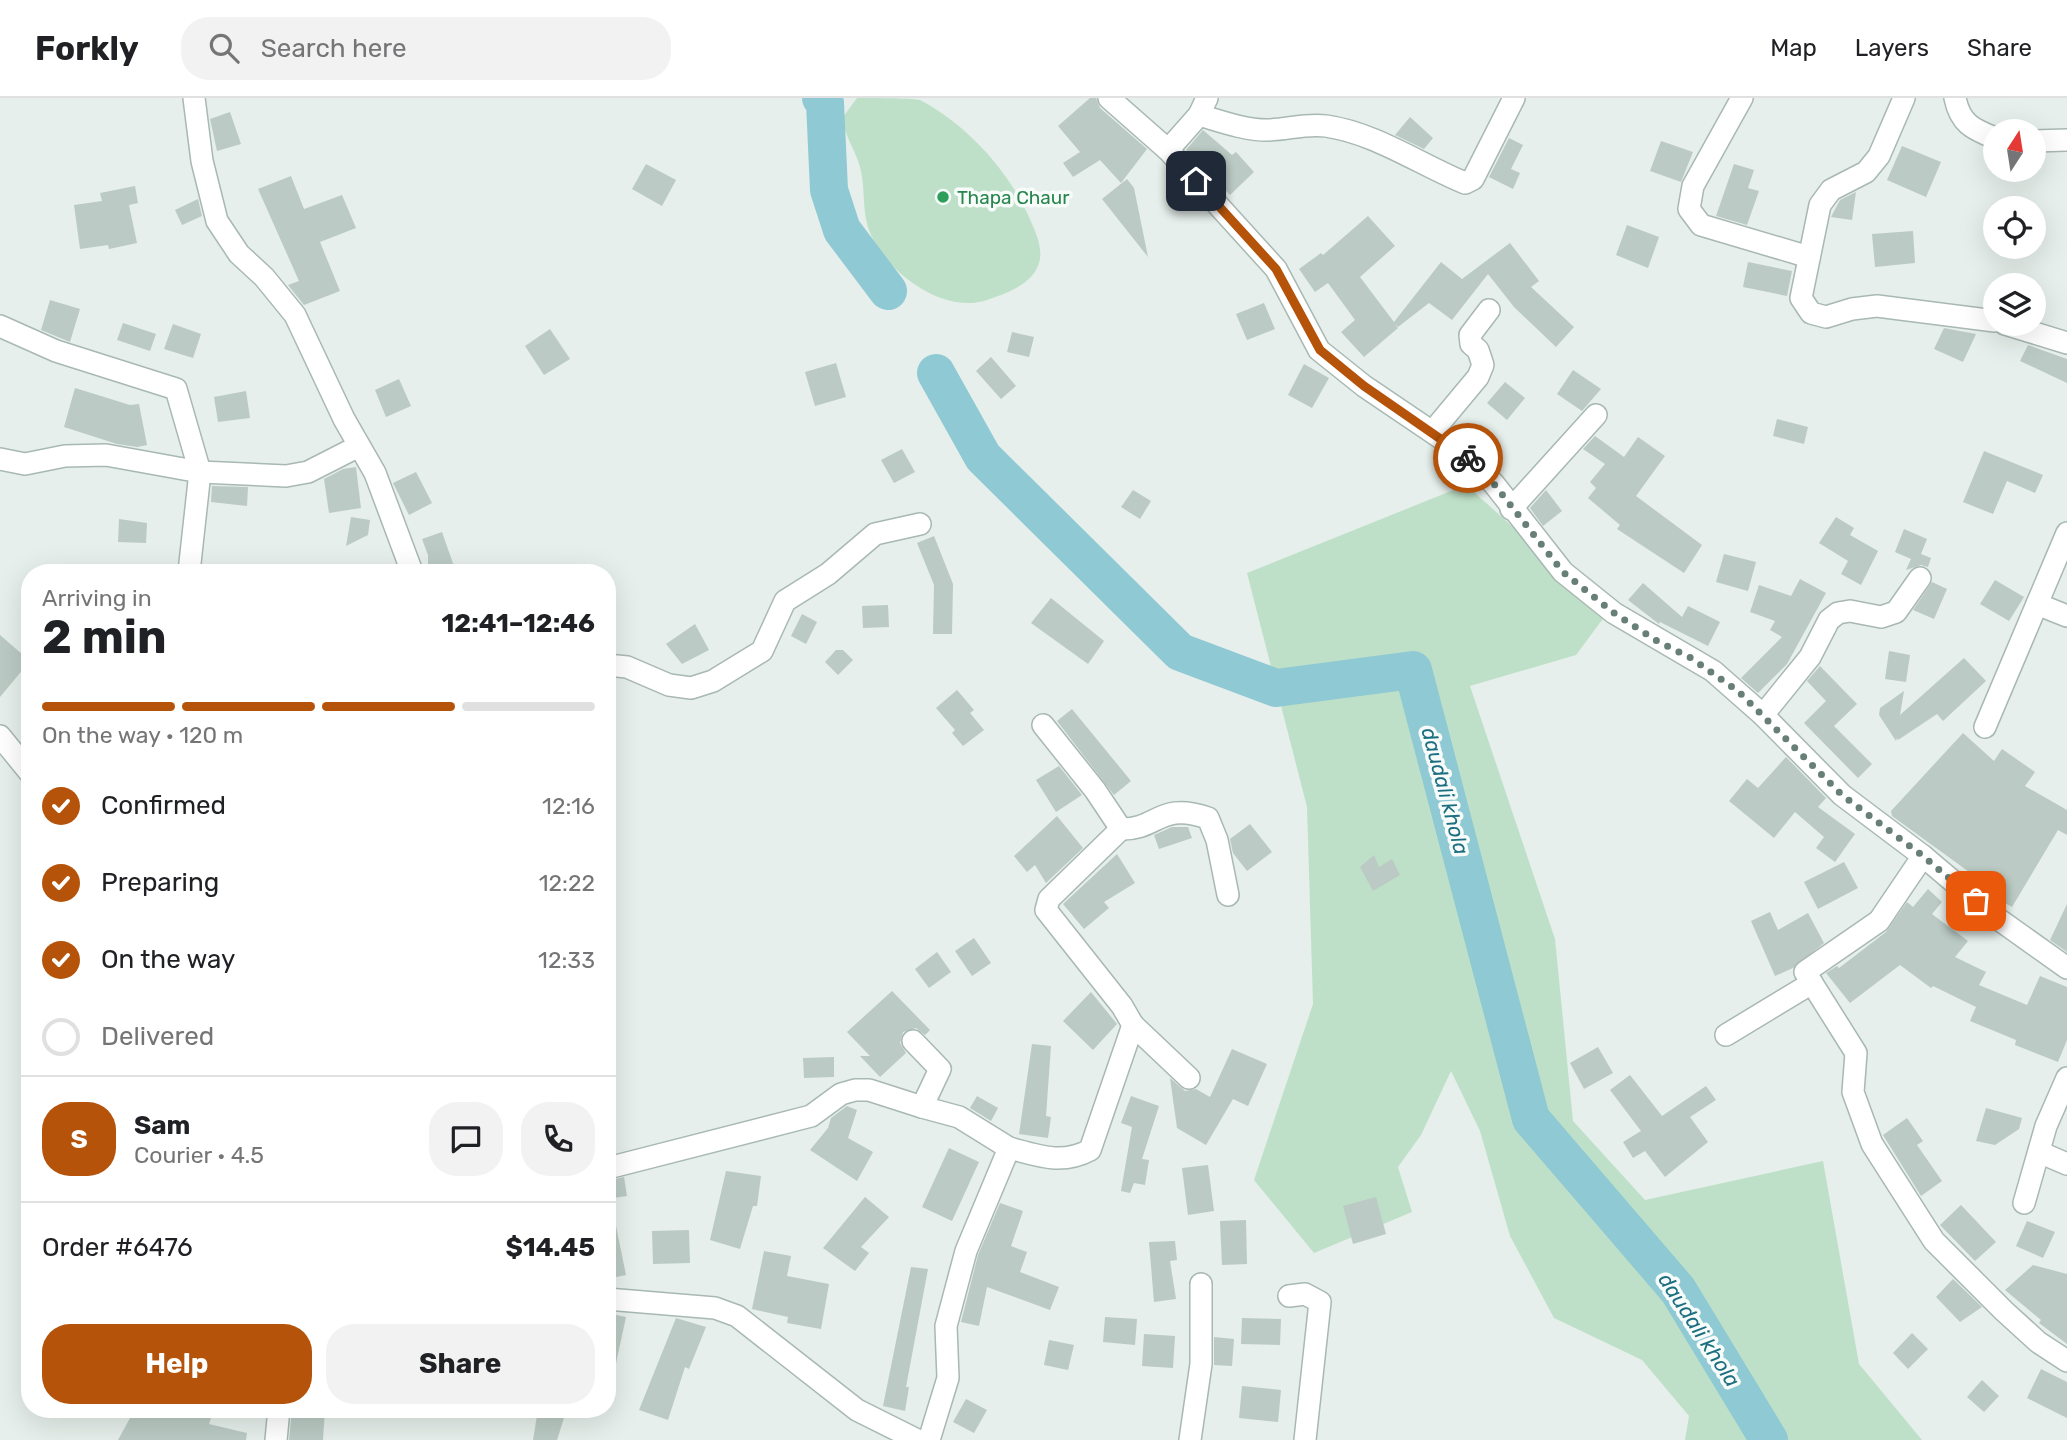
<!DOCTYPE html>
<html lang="en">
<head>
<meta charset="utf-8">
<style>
	:root { --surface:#fff; --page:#f2f2f2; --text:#202124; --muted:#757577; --line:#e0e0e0; --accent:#b45309 }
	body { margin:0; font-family:Rubik,sans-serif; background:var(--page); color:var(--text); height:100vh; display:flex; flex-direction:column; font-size:26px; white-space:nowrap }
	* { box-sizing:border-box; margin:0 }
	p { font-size:23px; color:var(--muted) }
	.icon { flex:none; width:38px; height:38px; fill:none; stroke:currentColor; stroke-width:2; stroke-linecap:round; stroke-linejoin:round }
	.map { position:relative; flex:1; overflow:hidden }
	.panel { position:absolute; left:21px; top:466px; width:595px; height:854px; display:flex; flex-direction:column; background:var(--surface); border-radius:28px; box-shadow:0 7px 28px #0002 }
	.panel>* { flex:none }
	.needle { width:46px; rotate:12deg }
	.buttons { position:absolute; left:1983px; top:21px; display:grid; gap:14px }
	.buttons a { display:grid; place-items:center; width:63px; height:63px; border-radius:50%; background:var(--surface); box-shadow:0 7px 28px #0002; font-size:35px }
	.pin { position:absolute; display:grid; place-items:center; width:60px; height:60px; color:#fff; margin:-30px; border-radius:14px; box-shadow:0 4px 10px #0006 }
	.courier { position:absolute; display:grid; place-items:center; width:70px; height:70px; margin:-35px; border:5px solid #b45309; border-radius:50%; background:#fff; color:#222; box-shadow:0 2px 9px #0007 }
	.overview em { font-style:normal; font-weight:700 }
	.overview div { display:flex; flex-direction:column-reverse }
	.overview { display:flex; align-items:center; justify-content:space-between; height:119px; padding:0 21px }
	h1 { font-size:46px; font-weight:700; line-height:52px }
	.bar { display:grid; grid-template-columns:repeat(4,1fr); gap:10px 7px; align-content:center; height:84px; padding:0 21px }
	.bar i { height:9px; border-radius:5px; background:var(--line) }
	.bar .on { background:var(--accent) }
	.bar p { grid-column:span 4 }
	.line { display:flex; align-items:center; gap:18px; padding:0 21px; border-top:2px solid var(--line) }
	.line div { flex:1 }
	.round { display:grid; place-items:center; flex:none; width:74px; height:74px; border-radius:28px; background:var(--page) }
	ol { padding:0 21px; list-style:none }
	li { display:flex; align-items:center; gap:21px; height:77px }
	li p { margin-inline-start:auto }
	li .icon { padding:7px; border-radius:50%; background:var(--accent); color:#fff; stroke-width:4 }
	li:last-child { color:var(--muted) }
	li i { width:38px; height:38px; border:4px solid var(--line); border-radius:50% }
	.action { display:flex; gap:14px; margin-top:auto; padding:14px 21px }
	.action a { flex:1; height:80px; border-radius:28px; background:var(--accent); color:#fff; font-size:28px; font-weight:700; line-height:80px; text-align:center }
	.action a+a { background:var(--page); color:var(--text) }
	header { display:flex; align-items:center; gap:42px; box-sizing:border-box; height:98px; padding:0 35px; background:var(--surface); border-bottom:2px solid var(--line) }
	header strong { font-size:33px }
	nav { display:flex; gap:38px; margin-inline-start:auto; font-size:24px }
	.search { width:490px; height:63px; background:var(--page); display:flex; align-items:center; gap:18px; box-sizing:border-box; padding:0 24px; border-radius:28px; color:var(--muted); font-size:26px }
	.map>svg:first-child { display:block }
	.green { fill:#bfe0c8 }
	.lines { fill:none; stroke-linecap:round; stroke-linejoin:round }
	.river { stroke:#8ec9d4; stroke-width:38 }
	.building { fill:#bbcac4 }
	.street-casing { stroke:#a8b8b2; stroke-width:24 }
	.street { stroke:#fff; stroke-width:21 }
	.done { stroke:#687f78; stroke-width:7; stroke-dasharray:0 12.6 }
	.route { stroke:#b45309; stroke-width:9 }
	.leisure-dot { fill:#2e9e5b; stroke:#f7fbf9; stroke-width:2.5 }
	.labels { text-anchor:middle; stroke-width:7; stroke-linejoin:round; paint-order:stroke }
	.leisure-label { font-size:19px; fill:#27864d; stroke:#f7fbf9; text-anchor:start }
	.water-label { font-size:21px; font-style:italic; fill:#1c6f80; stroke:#f7fbf9 }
</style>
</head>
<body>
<header>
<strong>Forkly</strong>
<div class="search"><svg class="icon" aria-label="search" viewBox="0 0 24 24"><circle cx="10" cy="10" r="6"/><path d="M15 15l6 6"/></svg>Search here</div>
<nav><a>Map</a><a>Layers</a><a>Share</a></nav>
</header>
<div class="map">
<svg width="2067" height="1342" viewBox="0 0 2067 1342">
	<rect width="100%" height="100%" fill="#e6efeb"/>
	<g class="green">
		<path d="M857 0C871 0 909 0 920 2 969 28 1011 75 1032 126 1038 140 1045 157 1036 172 1026 189 1004 196 987 202 944 217 888 175 871 137 861 115 866 91 860 69 855 51 844 38 843 19Z"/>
		<polygon points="1466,387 1608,514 1576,557 1470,588 1555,841 1573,1023 1645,1102 1823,1063 1859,1266 1922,1342 1685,1342 1689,1318 1642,1262 1554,1220 1510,1138 1480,1033 1451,973 1421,1037 1398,1069 1412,1114 1314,1155 1254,1082 1313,906 1307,709 1247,475"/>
	</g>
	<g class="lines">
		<g class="river">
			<polyline points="821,0 825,5 829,92 842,132 888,193"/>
			<polyline points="936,275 983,359 1180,554 1276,590 1413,572 1531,1021 1678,1192 1769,1342"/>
		</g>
	</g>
	<g class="building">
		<polygon points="1090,0 1096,0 1100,10 1147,51 1121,85 1100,62 1073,79 1063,65 1080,54 1058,28"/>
		<polygon points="230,14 241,46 217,53 210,21"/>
		<polygon points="1410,19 1433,40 1424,51 1395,37"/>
		<polygon points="1203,32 1232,57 1236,54 1254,74 1230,97 1186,52"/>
		<polygon points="1509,40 1523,47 1511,71 1520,75 1513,91 1489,79"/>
		<polygon points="1661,43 1693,54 1681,84 1650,73"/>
		<polygon points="1902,48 1941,64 1926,99 1887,82"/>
		<polygon points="646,66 676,82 662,108 632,91"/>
		<polygon points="1734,66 1754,72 1748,90 1759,93 1747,127 1716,118"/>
		<polygon points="291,78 304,111 342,97 356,130 320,144 340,193 304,207 288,187 299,183 258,91"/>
		<polygon points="1127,81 1134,90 1148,159 1102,101"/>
		<polygon points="135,88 138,105 129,107 137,145 109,151 108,147 80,151 74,107 102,103 100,95"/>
		<polygon points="1856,94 1852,122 1831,119 1840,102"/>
		<polygon points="198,101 202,118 182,127 175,112"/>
		<polygon points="1368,118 1395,148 1360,179 1394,224 1441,164 1462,181 1510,145 1539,183 1531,189 1574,229 1556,249 1514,209 1488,176 1452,222 1429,205 1398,229 1394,225 1398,230 1364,259 1341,234 1355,222 1328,185 1315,194 1299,171 1321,155 1323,157"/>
		<polygon points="1627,127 1659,139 1648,170 1616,157"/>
		<polygon points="1913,133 1915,165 1875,169 1872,136"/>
		<polygon points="1748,164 1792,173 1787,198 1743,189"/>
		<polygon points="50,202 80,211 70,244 41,232"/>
		<polygon points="1264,205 1275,231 1247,242 1236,216"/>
		<polygon points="123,225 156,236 150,253 117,242"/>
		<polygon points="173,226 201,236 193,260 164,251"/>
		<polygon points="1944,230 1976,236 1963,264 1934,251"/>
		<polygon points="550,231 570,261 544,277 525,248"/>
		<polygon points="1012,234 1034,239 1029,259 1007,254"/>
		<polygon points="2028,247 2067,261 2067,285 2020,263"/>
		<polygon points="991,259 1016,288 1001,301 976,273"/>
		<polygon points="836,265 846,299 815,308 805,274"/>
		<polygon points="1304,266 1329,280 1312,310 1288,297"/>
		<polygon points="1573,272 1601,291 1582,313 1557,296"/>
		<polygon points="399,281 411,308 386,319 375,292"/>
		<polygon points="1505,284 1525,300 1507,322 1487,305"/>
		<polygon points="75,290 130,307 139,306 147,347 137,349 117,346 64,329"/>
		<polygon points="246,293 250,320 218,324 214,299"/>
		<polygon points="1777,321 1808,329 1804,346 1773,338"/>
		<polygon points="1595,338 1624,359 1638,339 1665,358 1636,398 1702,447 1684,475 1617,431 1620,427 1588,400 1596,390 1590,384 1605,366 1583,351"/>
		<polygon points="902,351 915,374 894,385 881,362"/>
		<polygon points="1984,353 2043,377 2035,395 2007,383 1993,416 1963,404"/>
		<polygon points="356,369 361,410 329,415 324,381 343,371"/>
		<polygon points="416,374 432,405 409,417 393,385"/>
		<polygon points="212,388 248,389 247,408 211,404"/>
		<polygon points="1133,392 1151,403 1140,421 1121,409"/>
		<polygon points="1546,392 1562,413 1543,428 1530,410"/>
		<polygon points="351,419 370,422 368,437 346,448"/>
		<polygon points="1836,419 1854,430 1850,437 1878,453 1861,487 1841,476 1848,463 1819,445"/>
		<polygon points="119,421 147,425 146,445 118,444"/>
		<polygon points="1904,431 1927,441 1921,456 1931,460 1928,469 1921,467 1906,472 1911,461 1895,454"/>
		<polygon points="442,434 456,474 428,474 428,457 422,441"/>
		<polygon points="934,438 953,486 952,536 933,536 934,487 917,445"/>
		<polygon points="1724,456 1756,464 1748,493 1716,484"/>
		<polygon points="1800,481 1826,495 1787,566 1758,595 1741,580 1782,539 1770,532 1775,523 1750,514 1759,487 1791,498"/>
		<polygon points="1995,482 2024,499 2009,523 1980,506"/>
		<polygon points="1932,484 1947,491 1934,521 1913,512"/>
		<polygon points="1643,485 1682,519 1688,508 1720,524 1708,548 1660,524 1659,526 1628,502"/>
		<polygon points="1051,500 1104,543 1088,566 1031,525"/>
		<polygon points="888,507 889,529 863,530 862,508"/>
		<polygon points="802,516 817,524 806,546 791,538"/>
		<polygon points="695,526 709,552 682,566 666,546"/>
		<polygon points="0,537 30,563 0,599"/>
		<polygon points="836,552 843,552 853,562 838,577 825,564"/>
		<polygon points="1889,553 1910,557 1906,584 1885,581"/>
		<polygon points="1964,560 1986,583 1943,623 1937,616 1898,642 1897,640 1896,643 1879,617 1880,610 1904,593 1900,617"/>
		<polygon points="1820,568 1857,606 1834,628 1872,666 1858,680 1804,625 1826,603 1807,583"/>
		<polygon points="957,592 974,612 970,615 984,632 963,648 952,635 955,632 936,610"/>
		<polygon points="1072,611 1131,683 1114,697 1057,623"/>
		<polygon points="1963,635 1994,663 2002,651 2035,674 2025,688 2067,712 2067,737 2058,732 2012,809 1986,794 1973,783 1976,779 1892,718 1891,713"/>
		<polygon points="1786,659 1826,700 1818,709 1855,736 1835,764 1816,750 1824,739 1795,714 1774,740 1729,703 1747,681 1758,690"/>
		<polygon points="1059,668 1082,697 1056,714 1036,682"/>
		<polygon points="1057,718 1083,750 1046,785 1035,767 1027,774 1014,758"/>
		<polygon points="1250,726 1272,754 1247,773 1233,755 1230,741"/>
		<polygon points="1172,729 1188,729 1192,740 1159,751 1154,737"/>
		<polygon points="1117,756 1135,785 1104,804 1109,810 1084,831 1063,806"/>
		<polygon points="1374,757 1379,769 1392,761 1400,777 1373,793 1360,769"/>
		<polygon points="1844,764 1858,790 1818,811 1804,784"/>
		<polygon points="1928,791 1942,804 1932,816 1968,843 1955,859 1986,874 1979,887 2027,907 2040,878 2067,889 2067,942 2058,964 2015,947 2016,942 1970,923 1976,909 1933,888 1931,890 1900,867 1850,905 1826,875 1837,868 1839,870 1886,834 1907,804 1913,809"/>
		<polygon points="2067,806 2067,854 2050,842"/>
		<polygon points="1770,814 1778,832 1808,815 1824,845 1793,870 1775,878 1751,823"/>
		<polygon points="974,840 991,865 972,878 955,853"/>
		<polygon points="937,854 951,874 929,890 915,871"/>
		<polygon points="892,893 930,932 925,937 916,930 903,934 900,945 906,955 880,979 860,958 870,958 847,934"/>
		<polygon points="1091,894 1117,926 1093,952 1063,923"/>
		<polygon points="1032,946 1051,948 1046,1018 1051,1019 1048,1040 1019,1036"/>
		<polygon points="1598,949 1613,975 1584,991 1570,965"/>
		<polygon points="1232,951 1267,966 1248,1008 1233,1001 1206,1047 1177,1030 1170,980 1185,993 1196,991 1210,999"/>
		<polygon points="834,959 834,979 804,980 803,960"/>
		<polygon points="1630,977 1662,1018 1706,988 1716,1002 1690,1019 1708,1044 1665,1079 1645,1053 1633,1060 1623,1044 1641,1033 1610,992"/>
		<polygon points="977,998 998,1010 991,1023 970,1010"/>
		<polygon points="1131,998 1159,1008 1142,1061 1149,1062 1145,1087 1134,1085 1130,1095 1121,1093 1132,1029 1121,1025"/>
		<polygon points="847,1008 857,1012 848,1040 873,1054 857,1083 810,1052 828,1030 831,1020"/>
		<polygon points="1986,1010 2022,1020 2019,1031 1995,1047 1976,1043"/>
		<polygon points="1907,1020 1923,1043 1917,1047 1942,1083 1921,1098 1883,1037"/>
		<polygon points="949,1050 979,1064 952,1123 922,1109"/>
		<polygon points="1208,1067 1214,1113 1188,1117 1182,1070"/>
		<polygon points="726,1073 761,1078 757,1108 753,1108 740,1151 710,1142"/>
		<polygon points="624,1079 627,1098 607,1101 607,1083"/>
		<polygon points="865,1099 889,1119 861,1149 869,1155 855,1173 823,1150"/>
		<polygon points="1376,1099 1386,1136 1353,1146 1343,1108"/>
		<polygon points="1000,1105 1023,1113 1011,1148 1027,1154 1020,1174 1059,1189 1050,1212 987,1189 979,1228 961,1224 978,1157"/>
		<polygon points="1961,1107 1996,1144 1975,1163 1940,1127"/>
		<polygon points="1246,1122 1247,1166 1222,1167 1220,1123"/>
		<polygon points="615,1123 626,1177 607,1181 607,1124"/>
		<polygon points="2027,1123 2055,1134 2043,1160 2016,1148"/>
		<polygon points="689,1132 690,1165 653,1166 652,1133"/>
		<polygon points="1175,1143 1177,1162 1170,1163 1176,1201 1154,1204 1149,1144"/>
		<polygon points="764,1153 791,1158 787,1178 829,1186 821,1231 787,1225 788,1219 752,1211"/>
		<polygon points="2033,1167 2067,1176 2067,1246 2039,1225 2041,1222 2005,1192"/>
		<polygon points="911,1169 928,1171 906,1289 909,1289 905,1313 883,1308"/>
		<polygon points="1953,1181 1982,1209 1960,1224 1936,1199"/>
		<polygon points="607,1215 626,1219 615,1270 607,1269"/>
		<polygon points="1105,1219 1137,1221 1135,1247 1103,1244"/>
		<polygon points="676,1220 706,1229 689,1271 685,1269 668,1322 639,1312"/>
		<polygon points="1242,1220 1281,1221 1280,1247 1241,1246"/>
		<polygon points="1912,1235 1928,1251 1908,1271 1893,1255"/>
		<polygon points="1144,1236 1175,1238 1173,1270 1142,1268"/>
		<polygon points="1214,1239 1234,1241 1232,1268 1214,1267"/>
		<polygon points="1049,1242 1074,1247 1068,1272 1044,1267"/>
		<polygon points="2041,1271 2067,1284 2067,1320 2027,1300"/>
		<polygon points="1982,1282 1999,1298 1984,1314 1967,1299"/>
		<polygon points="1242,1288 1281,1292 1278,1324 1239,1320"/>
		<polygon points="966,1301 987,1312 974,1335 953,1324"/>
		<polygon points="135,1311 214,1311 209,1326 247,1335 246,1342 118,1342"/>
		<polygon points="292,1311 325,1311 323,1342 289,1342"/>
		<polygon points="538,1311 564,1320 557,1342 533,1342"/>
	</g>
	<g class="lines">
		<g class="street-casing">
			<g id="street">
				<polyline points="194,0 202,63 217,123 239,156 264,179 295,217 344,321 375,375 412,474"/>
				<polyline points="1109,0 1168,52 1276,171 1319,252 1364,288 1463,355 1494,386 1563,474 1614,515 1713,573 1763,617 1842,697 1923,758 1994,818 2067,870"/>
				<polyline points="1742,0 1693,88 1689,111 1701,127 1809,159"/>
				<polyline points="1904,0 1879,58 1866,74 1831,92 1820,107 1801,200 1811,215 1826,219 1852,211 1877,208 1995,223"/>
				<path d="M1955 0C1960 25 1972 31 1995 40"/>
				<path d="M1199 17C1220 23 1244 32 1267 32 1286 32 1306 25 1326 28 1375 35 1419 66 1465 85L1473 81 1514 0"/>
				<polyline points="2034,43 2067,42"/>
				<polyline points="1168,52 1199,17 1207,0"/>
				<polyline points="2005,226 2067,245"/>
				<polyline points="0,228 56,253 176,291 200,374 189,474"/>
				<polyline points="1433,333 1478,279 1483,267 1478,252 1471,246 1470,237 1489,212"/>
				<polyline points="0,361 25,366 65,358 106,357 200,374 286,378 308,374 359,348"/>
				<polyline points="1511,411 1596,317"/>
				<polyline points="2037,506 2067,518"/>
				<polyline points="607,567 627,569 669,587 691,590 713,583 762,553 785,503 828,476 875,436 920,426"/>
				<polyline points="1763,617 1810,559 1829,522 1838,515 1850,513 1881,519 1896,514 1920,480"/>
				<polyline points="1043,627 1095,692 1121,731 1049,801 1046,812 1122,908 1133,927"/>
				<polyline points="1985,629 2067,435"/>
				<polyline points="0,638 30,675"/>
				<path d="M1121 731C1158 732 1159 703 1208 720L1217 742 1228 797"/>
				<polyline points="1923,758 1879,823 1805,874 1856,955 1853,994 1872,1046 1934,1143 2004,1213 2038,1244 2067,1263"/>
				<polyline points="1726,937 1812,885"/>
				<polyline points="913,943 940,971 922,1009 959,1019 1009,1050"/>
				<polyline points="2039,1054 2067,1066"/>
				<polyline points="608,1070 811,1018 841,996 855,992 869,992 922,1009"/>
				<polyline points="2024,1105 2046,1028 2067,980"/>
				<polyline points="1289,1198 1305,1196 1320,1204 1305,1342"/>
				<polyline points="607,1201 715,1210 737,1218 857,1312 917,1342"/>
				<polyline points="276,1342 279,1311"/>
				<path d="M929 1342 948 1280 946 1228 966 1153 1009 1050C1039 1058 1062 1067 1090 1052L1133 927 1189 980"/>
				<polyline points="1190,1342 1201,1266 1201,1186"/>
			</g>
		</g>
		<use href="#street" class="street"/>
	</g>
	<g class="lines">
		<polyline class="done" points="1468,360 1494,386 1563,474 1614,515 1657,543 1691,560 1738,593 1842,697 1923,758 1976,803"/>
		<polyline class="route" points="1196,83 1276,171 1320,252 1364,288 1468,360"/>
	</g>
	<circle class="leisure-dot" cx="943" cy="99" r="7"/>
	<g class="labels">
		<g class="leisure-label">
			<text x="957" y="106">Thapa Chaur</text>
		</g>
		<g class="water-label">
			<text transform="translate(1445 693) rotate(75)" y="7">daudali khola</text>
			<text transform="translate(1699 1232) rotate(57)" y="7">daudali khola</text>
		</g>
	</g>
</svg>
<div class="buttons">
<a><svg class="needle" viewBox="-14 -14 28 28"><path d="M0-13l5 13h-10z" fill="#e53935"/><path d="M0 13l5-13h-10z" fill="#757577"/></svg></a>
<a><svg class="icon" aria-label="locate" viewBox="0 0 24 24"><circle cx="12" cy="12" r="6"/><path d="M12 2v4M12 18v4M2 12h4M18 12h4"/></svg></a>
<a><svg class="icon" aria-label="layers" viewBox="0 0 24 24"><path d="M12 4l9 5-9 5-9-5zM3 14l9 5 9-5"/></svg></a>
</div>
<div class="pin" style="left:1976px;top:803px;background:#ea580c"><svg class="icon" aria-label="bag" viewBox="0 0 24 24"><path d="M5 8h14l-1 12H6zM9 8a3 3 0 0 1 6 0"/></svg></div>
<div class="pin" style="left:1196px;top:83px;background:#1f2937"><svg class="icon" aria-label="home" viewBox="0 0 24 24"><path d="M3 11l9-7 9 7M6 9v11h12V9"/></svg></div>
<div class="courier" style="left:1468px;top:360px"><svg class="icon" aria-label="bike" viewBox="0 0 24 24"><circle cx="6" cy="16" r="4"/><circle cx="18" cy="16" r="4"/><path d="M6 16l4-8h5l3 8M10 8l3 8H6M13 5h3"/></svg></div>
<section class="panel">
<div class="overview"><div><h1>2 min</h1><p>Arriving in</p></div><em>12:41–12:46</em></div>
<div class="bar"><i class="on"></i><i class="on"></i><i class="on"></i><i></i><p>On the way · 120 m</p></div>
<ol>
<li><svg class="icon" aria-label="check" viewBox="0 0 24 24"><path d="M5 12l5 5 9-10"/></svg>Confirmed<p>12:16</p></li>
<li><svg class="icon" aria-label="check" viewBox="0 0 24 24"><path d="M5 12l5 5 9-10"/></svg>Preparing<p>12:22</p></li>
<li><svg class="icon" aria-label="check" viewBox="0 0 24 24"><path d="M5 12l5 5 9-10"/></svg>On the way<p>12:33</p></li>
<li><i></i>Delivered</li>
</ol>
<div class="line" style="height:126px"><b class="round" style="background:var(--accent);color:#fff">S</b><div><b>Sam</b><p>Courier · 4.5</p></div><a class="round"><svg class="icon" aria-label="chat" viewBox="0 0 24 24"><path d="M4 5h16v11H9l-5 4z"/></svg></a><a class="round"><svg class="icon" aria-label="phone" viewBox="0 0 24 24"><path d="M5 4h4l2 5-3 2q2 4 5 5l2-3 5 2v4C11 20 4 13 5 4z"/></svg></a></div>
<div class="line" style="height:91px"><div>Order #6476</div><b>$14.45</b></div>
<div class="action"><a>Help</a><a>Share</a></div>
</section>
</div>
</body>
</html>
